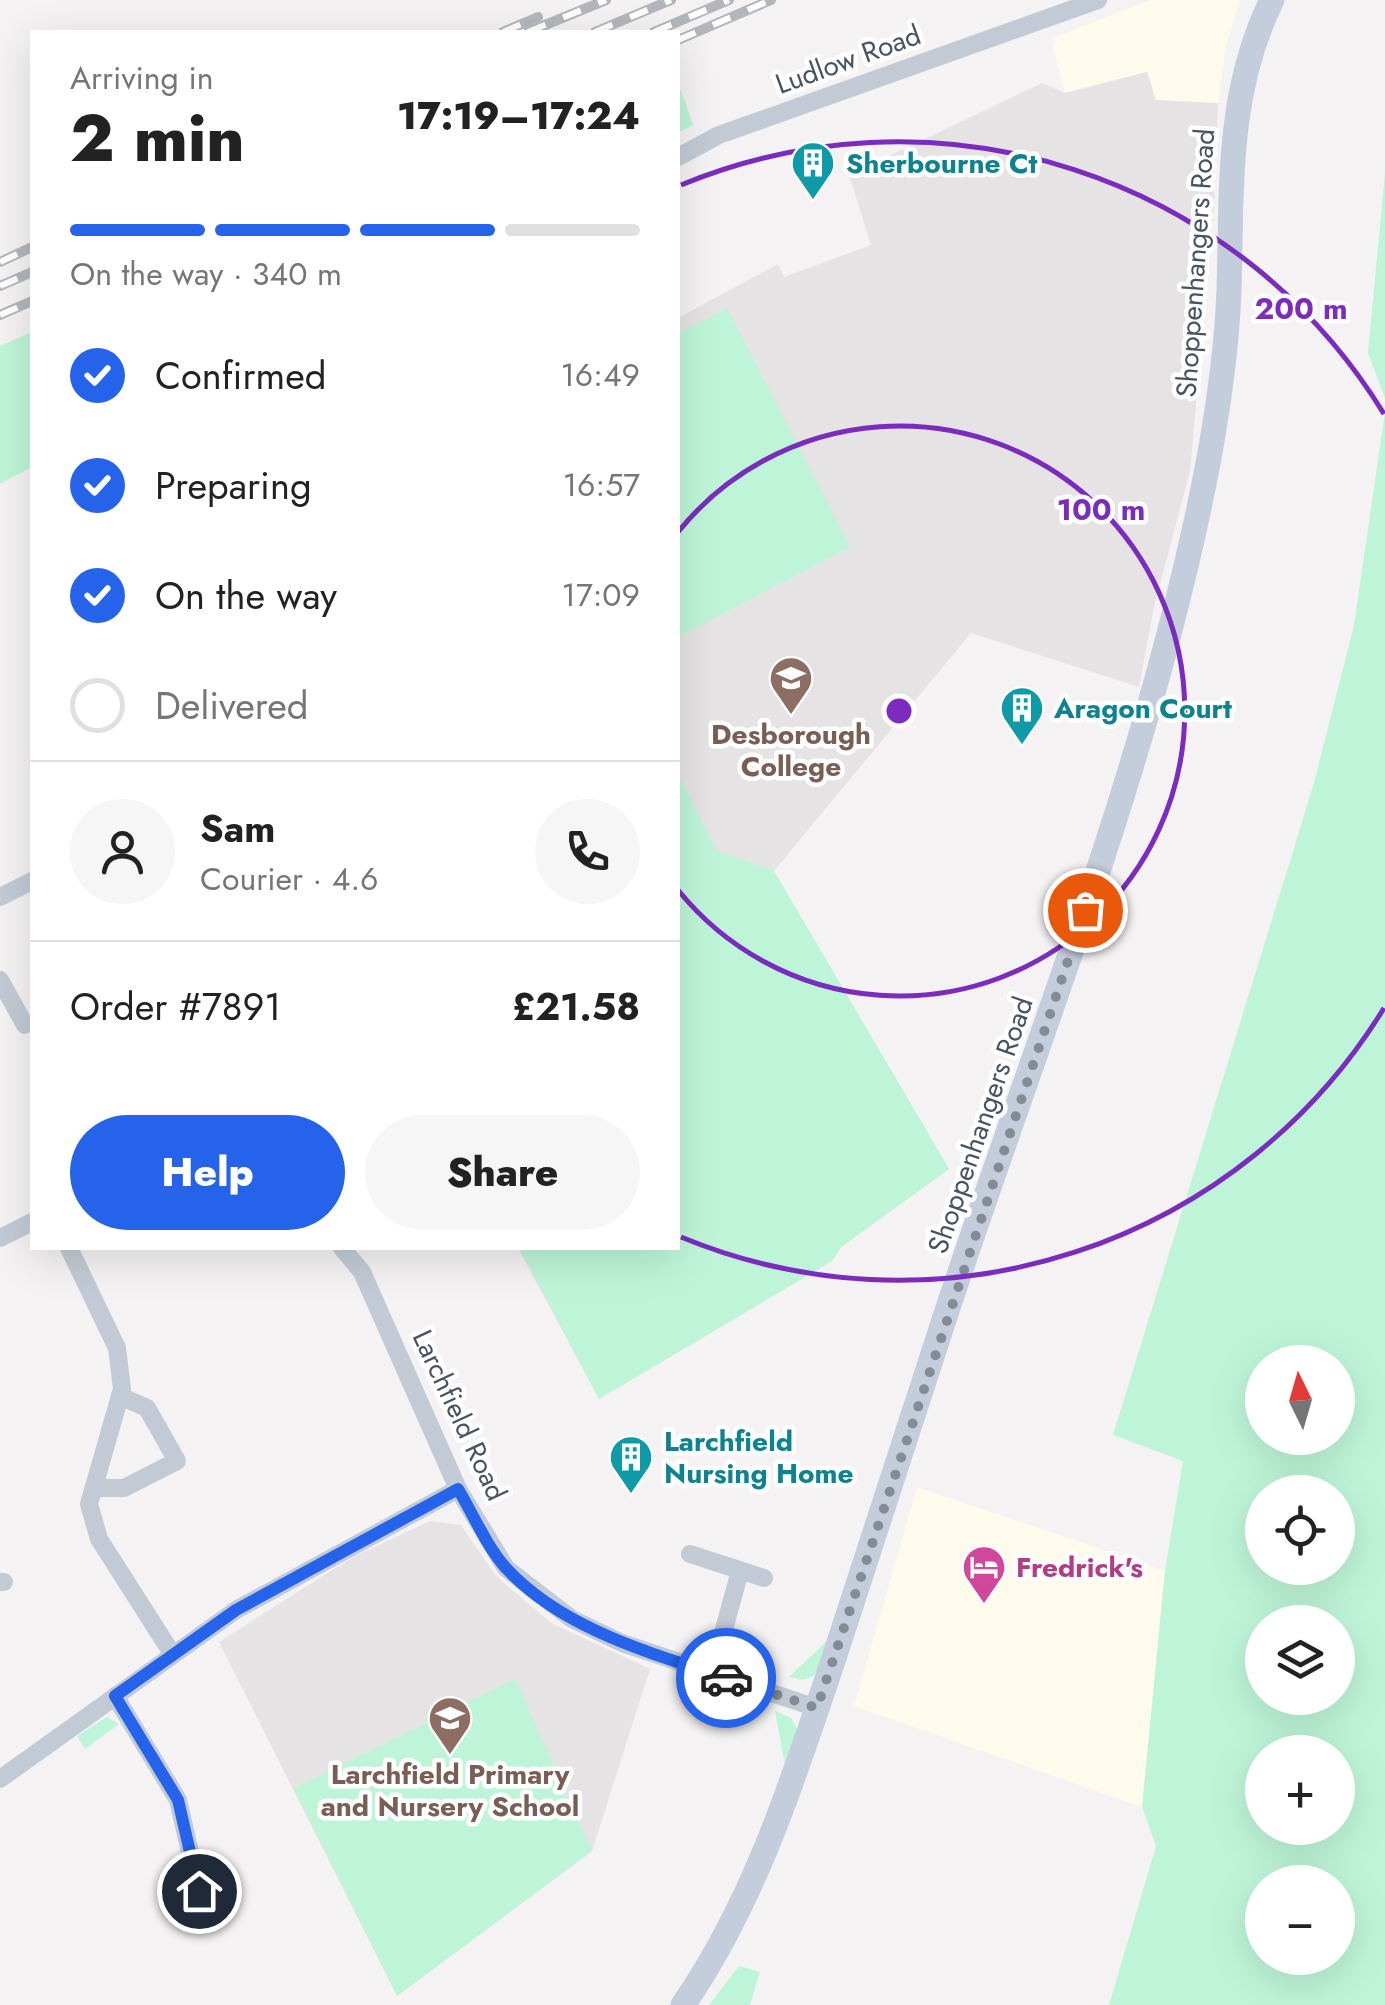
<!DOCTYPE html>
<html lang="en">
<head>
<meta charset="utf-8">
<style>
	:root { --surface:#fff; --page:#f6f6f6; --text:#222; --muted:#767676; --line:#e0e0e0; --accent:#2563eb }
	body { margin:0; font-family:Jost,sans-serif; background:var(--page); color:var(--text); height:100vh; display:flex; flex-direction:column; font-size:38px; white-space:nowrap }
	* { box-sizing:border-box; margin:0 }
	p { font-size:32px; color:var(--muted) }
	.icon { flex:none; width:55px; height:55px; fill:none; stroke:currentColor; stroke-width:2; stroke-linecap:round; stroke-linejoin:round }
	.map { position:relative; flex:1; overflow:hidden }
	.side { position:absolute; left:30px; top:30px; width:650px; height:1220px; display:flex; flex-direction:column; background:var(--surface); border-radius:0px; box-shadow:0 10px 40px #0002 }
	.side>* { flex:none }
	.needle { width:65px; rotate:355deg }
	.tools { position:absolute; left:1245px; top:1345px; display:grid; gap:20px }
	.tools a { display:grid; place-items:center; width:110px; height:110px; border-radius:50%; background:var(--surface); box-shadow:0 10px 40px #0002; font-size:50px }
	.pin { position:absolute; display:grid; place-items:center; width:85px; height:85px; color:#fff; margin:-42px; border:5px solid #fff; border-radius:50%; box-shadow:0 2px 10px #0007 }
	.courier { position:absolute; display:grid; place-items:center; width:100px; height:100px; margin:-50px; border:8px solid #2563eb; border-radius:50%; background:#fff; color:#222; box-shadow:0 2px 12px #0007 }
	.summary em { font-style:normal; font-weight:800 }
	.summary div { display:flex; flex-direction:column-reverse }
	.summary { display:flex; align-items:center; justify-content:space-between; height:170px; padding:0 40px }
	h1 { font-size:65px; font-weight:800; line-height:75px }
	.bar { display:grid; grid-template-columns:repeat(4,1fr); gap:15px 10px; align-content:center; height:120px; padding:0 40px }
	.bar i { height:12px; border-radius:8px; background:var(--line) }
	.bar .current { background:var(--accent) }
	.bar p { grid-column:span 4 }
	.line { display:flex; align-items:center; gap:25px; padding:0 40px; border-top:2px solid var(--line) }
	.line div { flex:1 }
	.round { display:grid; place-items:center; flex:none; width:105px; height:105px; border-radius:52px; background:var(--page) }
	ol { padding:0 40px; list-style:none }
	li { display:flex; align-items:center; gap:30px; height:110px }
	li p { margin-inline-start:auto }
	li .icon { padding:10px; border-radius:50%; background:var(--accent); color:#fff; stroke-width:4 }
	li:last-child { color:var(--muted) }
	li i { width:55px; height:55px; border:5px solid var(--line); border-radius:50% }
	.action { display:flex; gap:20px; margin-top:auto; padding:20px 40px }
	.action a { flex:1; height:115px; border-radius:60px; background:var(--accent); color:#fff; font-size:40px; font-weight:800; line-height:115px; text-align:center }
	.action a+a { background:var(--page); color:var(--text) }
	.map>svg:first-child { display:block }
	.commercial { fill:#fefaec }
	.education { fill:#e5e3e4 }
	.green { fill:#bef5d8; fill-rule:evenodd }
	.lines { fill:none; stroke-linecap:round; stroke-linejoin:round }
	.street { stroke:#c2cbd5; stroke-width:18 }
	.secondary { stroke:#c3cddc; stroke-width:25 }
	.rail-casing { stroke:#b3b6bd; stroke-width:10 }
	.rail { stroke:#fff; stroke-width:6; stroke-dasharray:19; stroke-linecap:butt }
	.done { stroke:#848b94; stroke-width:10; stroke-dasharray:0 18 }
	.route { stroke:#2563eb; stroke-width:12 }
	.ring { fill:none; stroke:#7b2cbf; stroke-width:5 }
	.labels { text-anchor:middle; stroke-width:9; stroke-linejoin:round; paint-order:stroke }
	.street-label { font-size:28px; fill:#475362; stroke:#fff }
	.culture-label { font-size:28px; font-weight:bold; fill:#0d838f; stroke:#fff; text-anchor:start }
	.education-label { font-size:28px; font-weight:bold; fill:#785e54; stroke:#fff }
	.hotel-label { font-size:28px; font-weight:bold; fill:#b23c85; stroke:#fff; text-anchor:start }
	.centre { fill:#7b2cbf; stroke:#fff; stroke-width:5 }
	.ring-label { font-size:30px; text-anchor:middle; font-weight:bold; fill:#7b2cbf; stroke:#fff; stroke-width:9; stroke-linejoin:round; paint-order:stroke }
</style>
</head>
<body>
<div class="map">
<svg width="1385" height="2005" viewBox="0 0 1385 2005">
	<rect width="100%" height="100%" fill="#f4f2f2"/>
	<g class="commercial">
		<polygon points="1150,0 1240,0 1226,46 1218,103 1155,101 1146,72 1065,93 1053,48 1055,37"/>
		<polygon points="917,1487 1165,1571 1142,1807 854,1706"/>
	</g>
	<g class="education">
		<polygon points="1147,72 1156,100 1218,103 1214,205 1190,471 1154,607 1139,687 971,633 774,871 949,1169 841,1247 832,1261 599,1399 518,1248 678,1248 678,318 778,264 784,277 871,245 849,175 1042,83 1065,93"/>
		<polygon points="430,1521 461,1525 496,1576 551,1623 650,1669 592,1851 397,1996 219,1642 353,1557"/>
	</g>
	<g class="green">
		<polygon points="681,90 693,125 678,133 678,91"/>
		<polygon points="1385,173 1385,398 1368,353"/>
		<polygon points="727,308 850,547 678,637 678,334"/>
		<polygon points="32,332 32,467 0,484 0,346"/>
		<path d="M1385 412V2005H1109L1156 1846 1142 1807 1165 1571 1183 1461 1113 1435 1314 783 1354 625ZM1262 1362H1338V1438H1262ZM1262 1492H1338V1568H1262ZM1262 1622H1338V1698H1262ZM1262 1752H1338V1828H1262ZM1262 1882H1338V1958H1262Z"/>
		<polygon points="678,773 716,850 774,871 949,1169 841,1247 832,1261 599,1399 520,1248 678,1248"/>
		<polygon points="831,1637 821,1672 804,1680 789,1677"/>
		<polygon points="515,1679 592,1851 397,1996 294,1788"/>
		<polygon points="775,1711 791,1718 799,1733 786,1770"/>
		<polygon points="107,1717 119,1724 85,1749 77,1736"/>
		<polygon points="739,1966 760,1972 750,2005 709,2005"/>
	</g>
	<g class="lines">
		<g class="street">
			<polyline points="678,157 719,135 1098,0"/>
			<polyline points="0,897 32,881"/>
			<polyline points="0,980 25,1025"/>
			<polyline points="0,1238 32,1222"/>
			<polyline points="69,1248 117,1348 122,1389 89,1504 99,1539 173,1655"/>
			<polyline points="342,1248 362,1272 458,1489 506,1568 572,1619 622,1643 817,1708"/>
			<polyline points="94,1488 124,1488 177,1461 147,1408 120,1396"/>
			<polyline points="690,1554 764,1578"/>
			<polyline points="0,1582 4,1582"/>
			<polyline points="712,1673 740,1571"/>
			<polyline points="115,1696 178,1800 199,1891 220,1904"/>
			<polyline points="0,1779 236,1610 458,1489"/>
			<polyline points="173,1896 188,1897 199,1891"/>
		</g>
		<path class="secondary" d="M683 2005C755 1901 794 1777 834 1658 870 1547 906 1437 942 1326 1036 1039 1153 756 1209 458 1219 403 1227 345 1229 290 1232 190 1226 93 1272 0"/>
		<g class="rail-casing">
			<g id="rail">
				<polyline points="503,32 538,17"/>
				<polyline points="528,32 606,0"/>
				<polyline points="595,32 671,0"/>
				<polyline points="654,32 729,0"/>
				<polyline points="678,40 771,0"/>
				<polyline points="0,262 32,247"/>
				<polyline points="0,286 32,272"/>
				<polyline points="0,315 32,301"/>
			</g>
		</g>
		<use href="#rail" class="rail"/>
	</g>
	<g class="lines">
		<polyline class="done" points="726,1678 817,1708 1085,910"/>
		<path class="route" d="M199 1891 178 1800 115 1696 236 1610 458 1489C473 1514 487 1547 506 1568 562 1629 651 1653 726 1678"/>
	</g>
	<g class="ring">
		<path d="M678 532A285 285 0 1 1 678 890"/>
		<path d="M1384 1008A569 569 0 0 1 681 1237M681 185A569 569 0 0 1 1384 414"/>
	</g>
	<defs>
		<g id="building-pin" transform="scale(2.25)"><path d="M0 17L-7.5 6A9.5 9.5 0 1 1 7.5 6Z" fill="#0f9aa8" stroke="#fff"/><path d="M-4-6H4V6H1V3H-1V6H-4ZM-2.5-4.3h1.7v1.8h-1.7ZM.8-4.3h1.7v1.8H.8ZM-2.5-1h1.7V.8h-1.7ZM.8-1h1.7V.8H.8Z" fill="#fff"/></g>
		<g id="school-pin" transform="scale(2.25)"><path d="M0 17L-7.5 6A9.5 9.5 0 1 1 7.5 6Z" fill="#8d6e63" stroke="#fff"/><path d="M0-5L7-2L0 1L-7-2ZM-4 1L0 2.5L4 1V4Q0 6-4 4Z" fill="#fff"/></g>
		<g id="hotel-pin" transform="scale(2.25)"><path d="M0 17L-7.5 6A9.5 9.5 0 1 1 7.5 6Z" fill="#d1479c" stroke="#fff"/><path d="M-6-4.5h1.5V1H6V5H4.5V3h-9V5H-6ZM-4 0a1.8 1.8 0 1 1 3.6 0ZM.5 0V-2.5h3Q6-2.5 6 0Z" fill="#fff"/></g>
	</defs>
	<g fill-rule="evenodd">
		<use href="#building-pin" x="813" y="163"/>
		<use href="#school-pin" x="791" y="678"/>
		<use href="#building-pin" x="1022" y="708"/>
		<use href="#building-pin" x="631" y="1457"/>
		<use href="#hotel-pin" x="984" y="1567"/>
		<use href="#school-pin" x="450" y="1718"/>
	</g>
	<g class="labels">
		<g class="street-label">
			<text transform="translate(848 59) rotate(-20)" y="10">Ludlow Road</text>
			<text transform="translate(1195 263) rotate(-86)" y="10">Shoppenhangers Road</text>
			<text transform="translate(980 1125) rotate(-71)" y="10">Shoppenhangers Road</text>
			<text transform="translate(460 1415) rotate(65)" y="10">Larchfield Road</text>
		</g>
		<g class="culture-label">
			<text x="846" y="173">Sherbourne Ct</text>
			<text x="1054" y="718">Aragon Court</text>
			<text x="664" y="1451">Larchfield<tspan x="664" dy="32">Nursing Home</tspan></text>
		</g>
		<g class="education-label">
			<text x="791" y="744">Desborough<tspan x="791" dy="32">College</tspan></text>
			<text x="450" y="1784">Larchfield Primary<tspan x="450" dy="32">and Nursery School</tspan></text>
		</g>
		<g class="hotel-label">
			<text x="1016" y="1577">Fredrick's</text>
		</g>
	</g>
	<circle cx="899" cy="711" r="15" class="centre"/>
	<g class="ring-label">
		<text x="1301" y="319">200 m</text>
		<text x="1101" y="520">100 m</text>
	</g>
</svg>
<div class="tools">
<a><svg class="needle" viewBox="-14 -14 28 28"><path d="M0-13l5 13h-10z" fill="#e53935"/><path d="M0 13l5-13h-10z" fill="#767676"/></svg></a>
<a><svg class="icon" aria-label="locate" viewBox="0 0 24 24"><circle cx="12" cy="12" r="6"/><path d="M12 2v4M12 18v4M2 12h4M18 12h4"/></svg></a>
<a><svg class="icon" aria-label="layers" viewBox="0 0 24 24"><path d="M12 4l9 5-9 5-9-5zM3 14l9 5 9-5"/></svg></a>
<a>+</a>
<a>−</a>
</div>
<div class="pin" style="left:1085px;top:910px;background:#ea580c"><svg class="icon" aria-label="bag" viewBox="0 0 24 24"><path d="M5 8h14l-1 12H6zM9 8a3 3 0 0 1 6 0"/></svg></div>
<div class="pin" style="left:199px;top:1891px;background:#1f2937"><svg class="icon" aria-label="home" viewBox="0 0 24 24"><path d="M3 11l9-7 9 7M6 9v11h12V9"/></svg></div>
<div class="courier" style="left:726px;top:1678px"><svg class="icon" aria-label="car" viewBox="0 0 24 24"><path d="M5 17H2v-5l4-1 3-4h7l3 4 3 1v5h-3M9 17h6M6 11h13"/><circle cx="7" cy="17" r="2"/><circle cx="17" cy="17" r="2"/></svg></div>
<section class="side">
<div class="summary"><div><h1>2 min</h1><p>Arriving in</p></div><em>17:19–17:24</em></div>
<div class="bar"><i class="current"></i><i class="current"></i><i class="current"></i><i></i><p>On the way · 340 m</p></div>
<ol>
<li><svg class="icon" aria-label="check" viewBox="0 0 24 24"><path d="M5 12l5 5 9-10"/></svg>Confirmed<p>16:49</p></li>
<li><svg class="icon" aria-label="check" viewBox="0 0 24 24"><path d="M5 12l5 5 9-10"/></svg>Preparing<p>16:57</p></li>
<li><svg class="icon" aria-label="check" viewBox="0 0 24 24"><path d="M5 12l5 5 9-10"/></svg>On the way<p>17:09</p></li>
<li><i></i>Delivered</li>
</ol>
<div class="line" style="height:180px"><a class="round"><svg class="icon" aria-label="person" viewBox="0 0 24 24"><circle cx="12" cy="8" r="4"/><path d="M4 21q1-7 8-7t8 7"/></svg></a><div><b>Sam</b><p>Courier · 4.6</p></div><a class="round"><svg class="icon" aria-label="phone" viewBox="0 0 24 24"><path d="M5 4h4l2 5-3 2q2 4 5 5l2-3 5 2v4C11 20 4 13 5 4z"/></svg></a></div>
<div class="line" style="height:130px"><div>Order #7891</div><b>£21.58</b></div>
<div class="action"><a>Help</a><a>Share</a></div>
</section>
</div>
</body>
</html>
